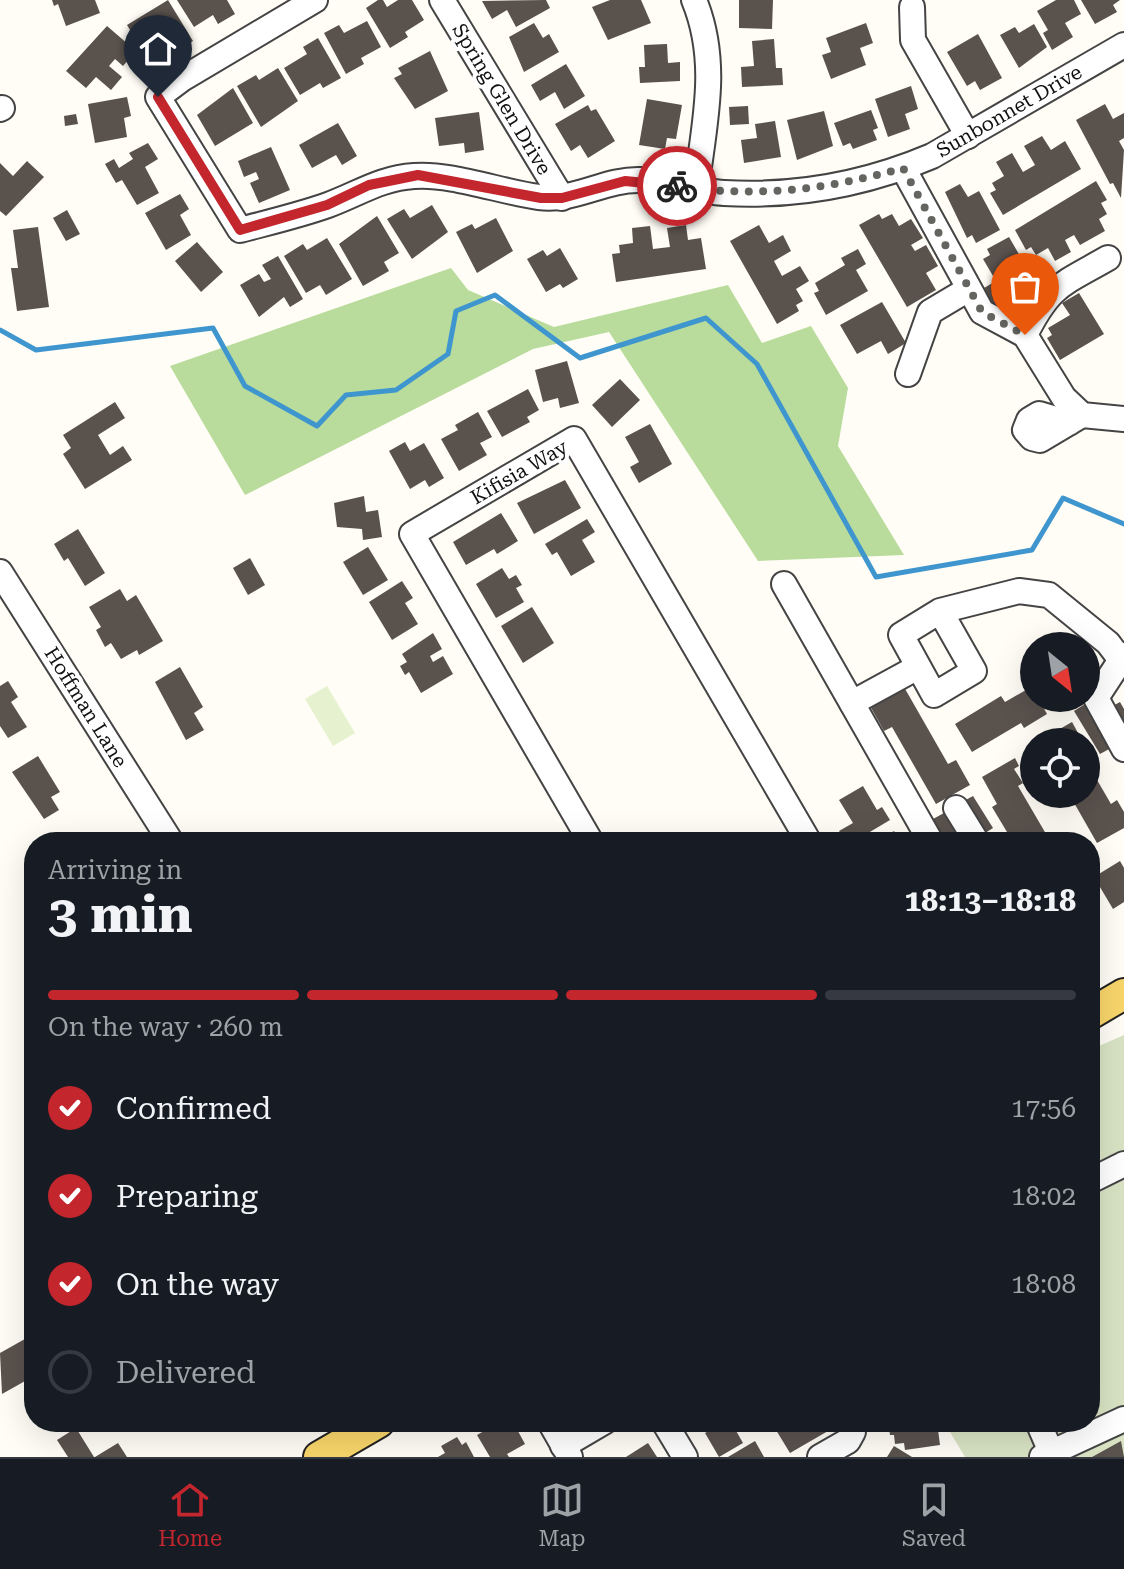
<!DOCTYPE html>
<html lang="en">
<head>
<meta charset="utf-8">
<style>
	:root { --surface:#171b24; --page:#20242c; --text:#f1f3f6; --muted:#9ea1a6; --line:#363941; --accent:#c4262e }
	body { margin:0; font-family:"Roboto Serif",serif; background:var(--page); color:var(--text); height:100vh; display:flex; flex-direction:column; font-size:30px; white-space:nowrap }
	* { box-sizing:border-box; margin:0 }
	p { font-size:26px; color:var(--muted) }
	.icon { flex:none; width:44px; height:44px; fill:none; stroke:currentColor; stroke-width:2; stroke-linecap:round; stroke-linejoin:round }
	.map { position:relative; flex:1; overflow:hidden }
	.side { position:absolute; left:24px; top:832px; width:1076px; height:600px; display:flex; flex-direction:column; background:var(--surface); border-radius:32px; box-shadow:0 8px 32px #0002 }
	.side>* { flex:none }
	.needle { width:52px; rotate:150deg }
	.tools { position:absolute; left:1020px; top:632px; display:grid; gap:16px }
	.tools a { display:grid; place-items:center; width:80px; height:80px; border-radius:50%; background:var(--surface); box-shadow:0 8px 32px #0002; font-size:40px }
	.pin { position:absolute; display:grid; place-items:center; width:68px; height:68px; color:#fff; margin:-82px -34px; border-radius:50% 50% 50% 0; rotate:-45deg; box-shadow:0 0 8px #0007 }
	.pin .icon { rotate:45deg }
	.courier { position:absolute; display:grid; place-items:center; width:80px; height:80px; margin:-40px; border:6px solid #c4262e; border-radius:50%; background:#fff; color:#222; box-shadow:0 2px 10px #0007 }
	.head em { font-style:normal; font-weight:700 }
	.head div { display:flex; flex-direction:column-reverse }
	.head { display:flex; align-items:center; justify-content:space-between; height:136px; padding:0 24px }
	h1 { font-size:52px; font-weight:700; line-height:60px }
	.bar { display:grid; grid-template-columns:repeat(4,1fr); gap:12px 8px; align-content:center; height:96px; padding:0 24px }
	.bar i { height:10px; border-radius:6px; background:var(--line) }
	.bar .selected { background:var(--accent) }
	.bar p { grid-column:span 4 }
	ol { padding:0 24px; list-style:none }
	li { display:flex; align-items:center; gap:24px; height:88px }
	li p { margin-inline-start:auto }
	li .icon { padding:8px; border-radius:50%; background:var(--accent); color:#fff; stroke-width:4 }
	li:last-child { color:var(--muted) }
	li i { width:44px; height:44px; border:4px solid var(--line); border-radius:50% }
	.tab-bar { display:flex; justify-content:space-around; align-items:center; height:112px; border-top:2px solid var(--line); background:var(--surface); font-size:22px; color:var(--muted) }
	.tab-bar a { display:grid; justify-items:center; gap:4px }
	.tab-bar .selected { color:var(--accent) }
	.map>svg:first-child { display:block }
	.forest { fill:#b9dc9c }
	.cemetery { fill:#d9e3c4 }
	.pitch { fill:#e6f2cf }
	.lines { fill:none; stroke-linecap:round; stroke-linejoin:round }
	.stream { stroke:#3f96cf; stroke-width:5 }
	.building { fill:#5a524d }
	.minor-casing { stroke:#444; stroke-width:28 }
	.major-casing { stroke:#222; stroke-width:34 }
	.minor { stroke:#fff; stroke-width:24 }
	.major { stroke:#f9d66b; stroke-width:30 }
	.done { stroke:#646461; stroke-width:8; stroke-dasharray:0 14.4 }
	.route { stroke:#c4262e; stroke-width:10 }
	.labels { text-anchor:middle; stroke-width:8; stroke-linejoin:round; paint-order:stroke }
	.street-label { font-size:20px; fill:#111; stroke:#fff }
</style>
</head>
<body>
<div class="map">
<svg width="1124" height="1457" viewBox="0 0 1124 1457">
	<rect width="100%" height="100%" fill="#fffdf5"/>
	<polygon class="forest" points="451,268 468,290 554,327 728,285 762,343 811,326 848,388 838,446 904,555 758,561 609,332 533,349 245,495 170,366"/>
	<polygon class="cemetery" points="1124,1035 1124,1457 965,1457 944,1422 1090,1422 1090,1050"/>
	<polygon class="pitch" points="327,686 355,733 333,746 305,699"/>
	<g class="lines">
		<polyline class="stream" points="0,330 36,350 213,328 245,386 317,426 346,395 396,390 448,354 456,311 495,295 580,358 706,318 757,364 876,577 1032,550 1063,498 1124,524"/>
	</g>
	<g class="building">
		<polygon points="52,0 95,0 100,13 66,26 58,4 54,6"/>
		<polygon points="168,0 193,41 176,51 167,37 162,40 168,50 149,61 127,25"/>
		<polygon points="177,0 227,0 235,14 218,24 213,15 194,27"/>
		<polygon points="378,0 383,0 387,7 398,0 412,0 424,20 405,32 408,37 390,48 366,8"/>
		<polygon points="546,0 550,8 516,27 507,10 492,19 482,1"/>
		<polygon points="610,0 641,0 651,23 608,40 592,7"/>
		<polygon points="739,0 773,0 772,29 739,28"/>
		<polygon points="1056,0 1074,0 1081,14 1065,23 1073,37 1052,50 1043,33 1048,30 1037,11"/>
		<polygon points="1081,0 1120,0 1113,5 1117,12 1095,24"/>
		<polygon points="367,21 381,47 361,58 364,64 346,74 324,33 339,25 344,33"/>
		<polygon points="534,23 543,38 549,34 559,52 524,72 509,37"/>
		<polygon points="866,23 873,43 860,48 866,65 831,79 822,55 831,52 826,38"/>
		<polygon points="1034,24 1047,47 1019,68 1000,35 1015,27 1019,33"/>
		<polygon points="107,26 136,51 123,66 115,59 109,66 122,77 111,90 96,77 86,88 66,71"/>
		<polygon points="978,34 1002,78 980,90 975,81 967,86 947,52"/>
		<polygon points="318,38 341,78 323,88 320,83 300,95 284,68 307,54 303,47"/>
		<polygon points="774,39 776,68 782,68 783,85 742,87 741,67 754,66 752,41"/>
		<polygon points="667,44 668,63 680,62 680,81 640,83 639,67 645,67 644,45"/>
		<polygon points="430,51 448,91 415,109 394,78 402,74 398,68"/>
		<polygon points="566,64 585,96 564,109 555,92 540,101 531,85"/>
		<polygon points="278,68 298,101 261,127 237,86 256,75 259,80"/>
		<polygon points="911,86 918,109 905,114 910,129 888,137 875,99"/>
		<polygon points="233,88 253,123 215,146 197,115"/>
		<polygon points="127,97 131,116 124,118 127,137 95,143 88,104"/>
		<polygon points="647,99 682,105 676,139 667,138 665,149 639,145"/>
		<polygon points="1105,104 1113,119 1124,113 1124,138 1119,141 1124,150 1121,198 1113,183 1110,184 1076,120"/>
		<polygon points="588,105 591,111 596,109 615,141 588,158 580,145 571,151 555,124"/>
		<polygon points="748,106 749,124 730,125 729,107"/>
		<polygon points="871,110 878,128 873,130 877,140 853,149 850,143 843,146 834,123"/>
		<polygon points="824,111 833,146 797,160 787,120"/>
		<polygon points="479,112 484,150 465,153 464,143 439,146 435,118"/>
		<polygon points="76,114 78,124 65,126 64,116"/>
		<polygon points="775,121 781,157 744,163 741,140 757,138 755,124"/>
		<polygon points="338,123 357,156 342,165 336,155 312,168 299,145"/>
		<polygon points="1042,136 1051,150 1065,141 1081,169 1003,215 990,193 996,190 992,183 1004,176 996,162 1012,153 1023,172 1035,165 1024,146"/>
		<polygon points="148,143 158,159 145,167 159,193 137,205 122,180 116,183 105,164 114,159 119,168 133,159 129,153"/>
		<polygon points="271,147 290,190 259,203 250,183 259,179 256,172 244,177 238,161"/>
		<polygon points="27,161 44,177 6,216 0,211 0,163 13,176"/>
		<polygon points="1096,181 1107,200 1101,203 1107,214 1099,219 1105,231 1080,245 1074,235 1065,240 1071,252 1055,261 1048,248 1036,255 1031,247 1026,250 1015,230"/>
		<polygon points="960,184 968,197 979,191 1000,230 976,243 972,235 967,238 945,192"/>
		<polygon points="180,194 189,209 180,215 191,235 166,250 145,213"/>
		<polygon points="432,205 448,232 412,259 387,219 404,209 410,218"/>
		<polygon points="67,210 80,234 66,241 53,218"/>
		<polygon points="879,214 882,219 892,214 899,226 911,219 923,238 911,245 915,251 926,245 938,266 926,273 936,290 907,307 859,225"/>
		<polygon points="377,216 399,253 384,262 389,271 363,286 339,244"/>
		<polygon points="496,218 513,251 477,273 456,232 472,224 475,229"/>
		<polygon points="686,225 688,240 701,238 706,269 616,282 612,254 620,253 619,245 633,243 632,228 650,226 653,249 670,247 667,228"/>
		<polygon points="759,225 769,243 783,235 791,251 774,261 782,276 800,266 809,281 796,289 803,301 796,305 799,311 777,324 730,241"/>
		<polygon points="38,227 49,307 17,311 11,268 18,268 13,230"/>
		<polygon points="1009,237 1035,282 994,305 984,288 996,281 983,259 990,255 987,249"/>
		<polygon points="327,238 352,279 326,295 320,285 306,293 284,256 303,244 307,250"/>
		<polygon points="197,242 223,272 201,292 175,261"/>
		<polygon points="560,248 578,279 563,288 560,284 546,292 527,259 543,250 547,256"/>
		<polygon points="858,249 866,264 856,270 868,291 826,315 814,293 819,291 815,283 845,265 841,258"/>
		<polygon points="278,256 303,299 290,307 284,297 259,317 240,285 259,274 264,282 271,279 262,265"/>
		<polygon points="1079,293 1104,334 1060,360 1047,338 1052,335 1048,328 1070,315 1062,303"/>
		<polygon points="882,302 906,343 888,354 881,341 857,354 840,325"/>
		<polygon points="567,361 579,403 560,408 558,398 543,402 535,370"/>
		<polygon points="620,379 640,400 612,427 592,405"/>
		<polygon points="528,389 539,410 527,417 530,422 502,437 487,411"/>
		<polygon points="115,402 125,418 98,435 110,455 123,446 132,460 85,489 63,454 71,448 63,435"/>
		<polygon points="478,412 492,437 480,443 487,455 459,471 441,439 458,430 455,425"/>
		<polygon points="650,424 672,464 639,483 630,467 639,462 625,437"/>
		<polygon points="405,442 410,451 424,443 444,478 429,487 425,480 410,489 389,451"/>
		<polygon points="565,480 581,508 534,534 517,503"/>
		<polygon points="364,496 366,512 378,510 382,537 363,540 362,529 337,527 334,503"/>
		<polygon points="501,513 518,541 497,554 494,549 466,565 453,542"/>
		<polygon points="587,519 595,532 582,540 595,562 571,576 557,552 552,555 545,544"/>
		<polygon points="78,529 105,573 85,586 68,558 64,561 54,544"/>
		<polygon points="368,547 388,580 363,595 343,562"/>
		<polygon points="250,558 265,585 248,595 233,568"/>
		<polygon points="502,568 509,579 516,575 522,585 516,588 524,602 496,618 476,584"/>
		<polygon points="402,581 413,598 405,603 418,624 392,640 369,602"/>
		<polygon points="120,589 127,601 136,595 163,641 139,655 137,650 121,659 111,643 105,647 96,630 101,627 89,607"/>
		<polygon points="532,607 554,643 523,663 501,626"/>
		<polygon points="433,633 442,649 430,656 433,662 443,656 453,674 421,693 409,672 405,675 400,666 407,662 402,654"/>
		<polygon points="180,667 203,707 194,713 204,730 186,740 155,682"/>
		<polygon points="8,681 18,697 11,702 27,727 8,738 0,726 0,686"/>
		<polygon points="904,687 948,764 956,760 970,785 936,804 892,727 884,731 870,706"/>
		<polygon points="1031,687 1034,698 1038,698 1047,714 1024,728 1021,723 972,752 955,724 1001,696 1005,702"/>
		<polygon points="1120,702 1124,709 1124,733 1109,708"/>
		<polygon points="1085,704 1111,748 1100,754 1074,711"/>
		<polygon points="1072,722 1083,742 1037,742"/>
		<polygon points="38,756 60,792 51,797 59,810 44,819 12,772"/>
		<polygon points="1015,758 1019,766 1014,769 1023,783 1018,786 1049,839 1053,837 1056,842 1013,842 992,807 997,804 982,777"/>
		<polygon points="1086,761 1111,804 1117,800 1124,812 1124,828 1097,843 1069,794 1086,794"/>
		<polygon points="863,786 877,810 882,807 890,820 853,842 846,842 839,831 853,823 839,800"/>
		<polygon points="973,796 993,828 982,835 962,802"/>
		<polygon points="944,813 961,842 947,842 933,819"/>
		<polygon points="894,831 901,842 876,842"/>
		<polygon points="1120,861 1124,868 1124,902 1113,909 1094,877"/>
		<polygon points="32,1335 34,1376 2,1394 0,1353"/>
		<polygon points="500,1422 513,1422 525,1444 507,1454 509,1457 490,1457 477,1435"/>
		<polygon points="695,1422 715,1422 700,1431"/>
		<polygon points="725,1422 731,1422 743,1443 719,1457 705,1433"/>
		<polygon points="789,1422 822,1422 828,1431 790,1453 776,1430"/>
		<polygon points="888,1422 937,1422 940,1445 905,1450 904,1443 895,1444 894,1435 890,1435"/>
		<polygon points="76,1428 94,1457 68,1457 57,1440"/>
		<polygon points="457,1437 462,1445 466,1442 474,1457 438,1457 445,1453 441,1446"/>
		<polygon points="755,1441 764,1457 728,1457"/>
		<polygon points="1121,1441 1124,1457 1092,1457"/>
		<polygon points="118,1443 127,1457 95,1457"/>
		<polygon points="648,1443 657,1457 626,1457"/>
		<polygon points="894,1446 912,1457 887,1457"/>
	</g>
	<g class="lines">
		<g class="minor-casing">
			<g id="minor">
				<path d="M315 0 182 79 158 97 240 230C270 222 300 215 328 205 358 194 381 178 414 176 451 173 501 192 539 197 574 202 605 179 640 180 668 182 696 191 724 193 795 197 866 184 932 156L1124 45"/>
				<polyline points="442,0 562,198"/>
				<path d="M694 0C720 63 704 124 696 189"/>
				<polyline points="912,7 913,40 968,136"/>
				<polyline points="0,109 2,108"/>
				<polyline points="903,168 982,312 1025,335 1064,398 1082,415 1124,419"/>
				<path d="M1025 335C1050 285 1061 285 1108 258"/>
				<polyline points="908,374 930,312 967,290"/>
				<polyline points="1069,423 1039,414 1029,420 1025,430 1032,438 1040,440 1082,415"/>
				<polyline points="0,572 171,842"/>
				<polyline points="784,584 931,842"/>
				<polyline points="940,611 974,671 934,695 901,635 940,611 1019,591 1049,595 1108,643 1124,664"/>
				<polyline points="1124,655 1096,698 1124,749"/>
				<polyline points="852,703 918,667"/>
				<polyline points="956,808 977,842"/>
				<polyline points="591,842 412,534 574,439 809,842"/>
				<polyline points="1090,1181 1124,1164"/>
				<polyline points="550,1422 570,1457"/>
				<polyline points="664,1422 685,1457"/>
				<polyline points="1038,1422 1051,1452"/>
				<polyline points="563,1446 604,1422"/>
				<polyline points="820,1457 848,1441 853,1432 852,1422"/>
				<polyline points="1042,1457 1124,1419"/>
			</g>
		</g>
		<g class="major-casing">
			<g id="major">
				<polyline points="1090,1014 1124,994"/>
				<polyline points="319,1457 379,1422"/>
			</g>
		</g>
		<use href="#minor" class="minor"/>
		<use href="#major" class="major"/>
	</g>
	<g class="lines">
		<path class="done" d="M677 186C756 198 826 190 903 168L982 312 1025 335"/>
		<polyline class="route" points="158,97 240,230 327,205 369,185 418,175 541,198 562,198 625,181 677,186"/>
	</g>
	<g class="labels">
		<g class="street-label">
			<text transform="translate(502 99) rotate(59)" y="7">Spring Glen Drive</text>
			<text transform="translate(1009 111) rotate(-30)" y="7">Sunbonnet Drive</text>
			<text transform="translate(519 472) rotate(-30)" y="7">Kifisia Way</text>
			<text transform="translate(86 707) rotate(58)" y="7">Hoffman Lane</text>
		</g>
	</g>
</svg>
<div class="tools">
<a><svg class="needle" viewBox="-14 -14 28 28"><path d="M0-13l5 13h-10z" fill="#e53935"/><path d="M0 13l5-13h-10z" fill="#9ea1a6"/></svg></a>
<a><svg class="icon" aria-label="locate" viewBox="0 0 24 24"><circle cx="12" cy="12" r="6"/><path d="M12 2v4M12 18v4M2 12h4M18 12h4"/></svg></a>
</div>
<div class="pin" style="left:1025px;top:335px;background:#ea580c"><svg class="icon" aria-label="bag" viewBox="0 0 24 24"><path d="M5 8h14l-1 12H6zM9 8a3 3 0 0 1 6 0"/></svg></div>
<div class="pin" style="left:158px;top:97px;background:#1f2937"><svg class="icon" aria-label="home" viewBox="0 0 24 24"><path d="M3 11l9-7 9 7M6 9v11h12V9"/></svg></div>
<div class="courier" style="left:677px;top:186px"><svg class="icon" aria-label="bike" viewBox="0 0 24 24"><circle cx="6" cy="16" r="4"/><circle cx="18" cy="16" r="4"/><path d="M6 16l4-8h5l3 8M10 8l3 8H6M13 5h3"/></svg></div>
<section class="side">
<div class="head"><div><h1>3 min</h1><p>Arriving in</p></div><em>18:13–18:18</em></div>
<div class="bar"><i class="selected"></i><i class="selected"></i><i class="selected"></i><i></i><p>On the way · 260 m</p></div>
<ol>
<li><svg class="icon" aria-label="check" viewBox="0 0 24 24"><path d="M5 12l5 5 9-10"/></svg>Confirmed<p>17:56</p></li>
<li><svg class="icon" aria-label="check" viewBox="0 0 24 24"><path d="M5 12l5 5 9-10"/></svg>Preparing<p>18:02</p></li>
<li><svg class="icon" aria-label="check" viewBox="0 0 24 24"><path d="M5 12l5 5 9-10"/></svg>On the way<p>18:08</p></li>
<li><i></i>Delivered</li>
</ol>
</section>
</div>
<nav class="tab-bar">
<a class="selected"><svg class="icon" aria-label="home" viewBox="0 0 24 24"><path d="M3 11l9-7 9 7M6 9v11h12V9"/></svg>Home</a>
<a><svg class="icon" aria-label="map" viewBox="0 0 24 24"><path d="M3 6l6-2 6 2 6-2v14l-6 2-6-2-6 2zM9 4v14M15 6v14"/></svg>Map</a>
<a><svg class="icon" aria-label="saved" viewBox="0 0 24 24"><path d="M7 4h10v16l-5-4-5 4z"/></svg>Saved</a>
</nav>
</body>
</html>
